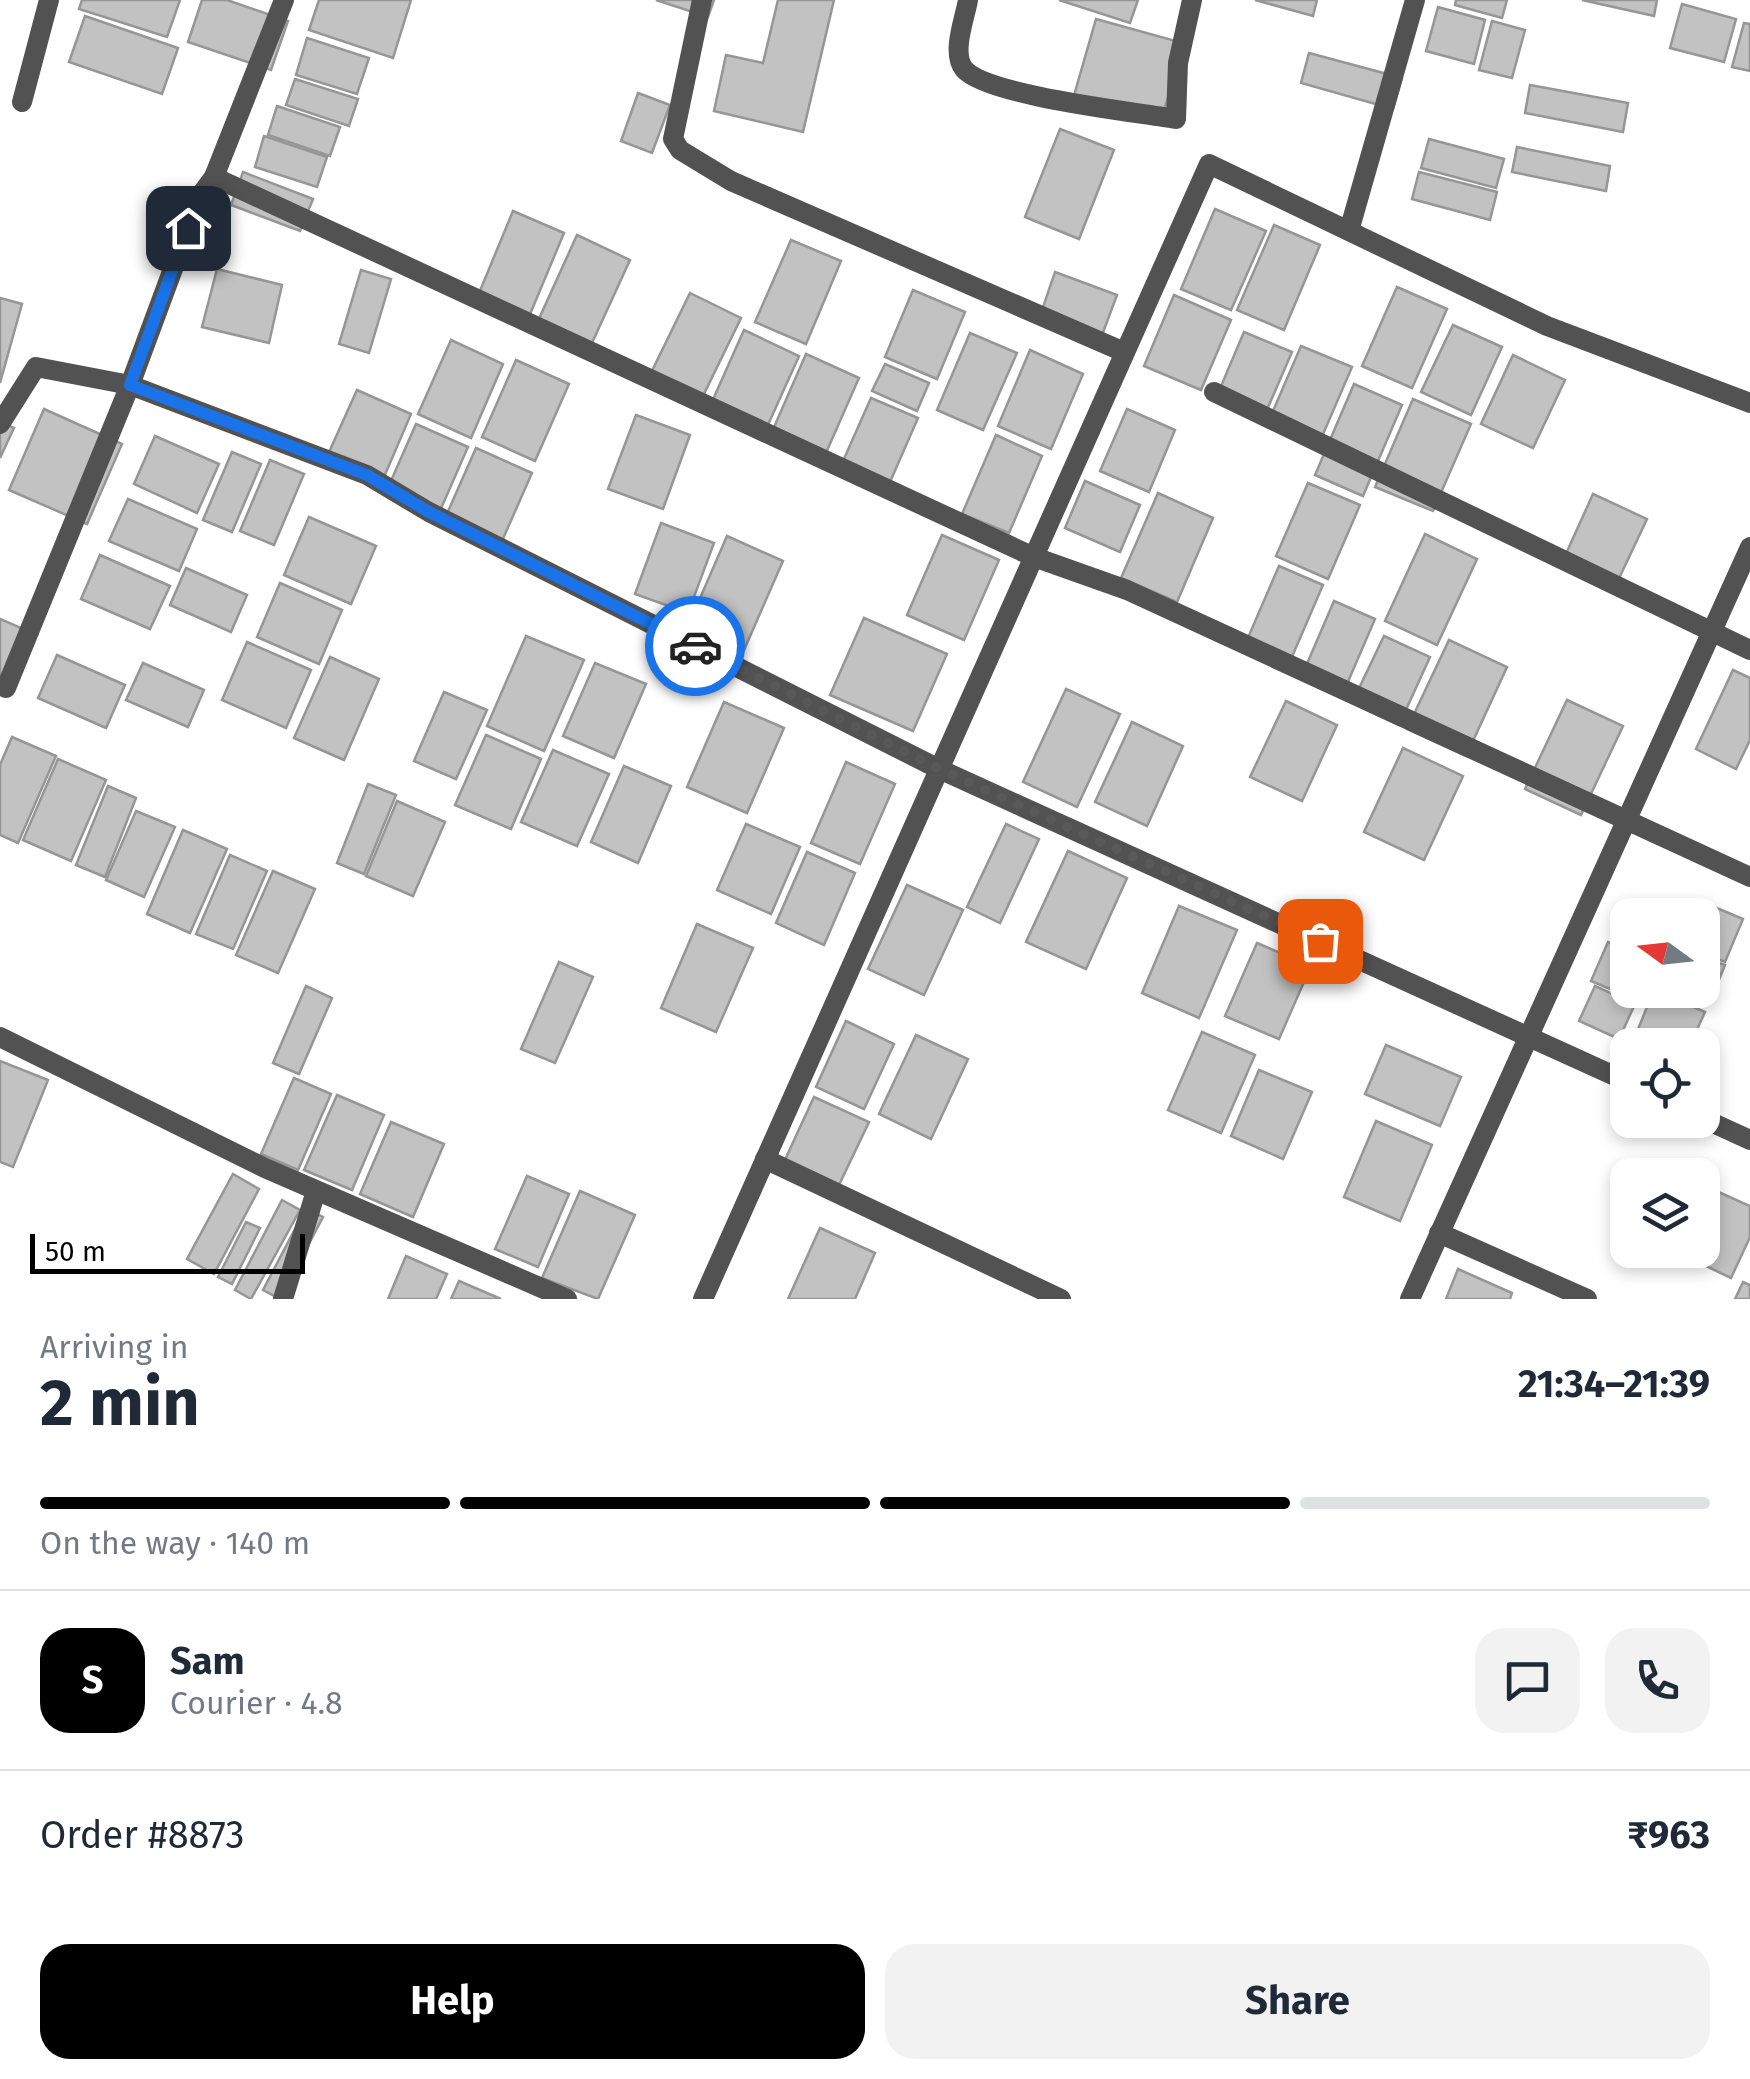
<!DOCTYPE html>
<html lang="en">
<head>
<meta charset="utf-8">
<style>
	:root { --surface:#fff; --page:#f2f2f3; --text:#1f2937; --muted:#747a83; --line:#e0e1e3; --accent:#000 }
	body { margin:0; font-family:"Fira Sans",sans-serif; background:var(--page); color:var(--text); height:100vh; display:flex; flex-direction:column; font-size:38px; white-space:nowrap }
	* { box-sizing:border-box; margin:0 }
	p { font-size:32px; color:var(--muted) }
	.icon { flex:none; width:55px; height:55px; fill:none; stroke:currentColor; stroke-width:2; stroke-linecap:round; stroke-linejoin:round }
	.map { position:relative; height:1299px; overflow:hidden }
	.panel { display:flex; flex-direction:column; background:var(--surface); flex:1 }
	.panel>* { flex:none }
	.needle { width:65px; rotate:285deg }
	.fabs { position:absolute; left:1610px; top:898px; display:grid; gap:20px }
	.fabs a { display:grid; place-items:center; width:110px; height:110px; border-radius:20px; background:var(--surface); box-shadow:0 5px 15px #0003; font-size:50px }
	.scale { position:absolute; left:30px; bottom:25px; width:275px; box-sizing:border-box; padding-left:10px; border:5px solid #000; border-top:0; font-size:28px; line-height:35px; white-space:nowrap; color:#000; -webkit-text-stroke:8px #fff; paint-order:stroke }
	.pin { position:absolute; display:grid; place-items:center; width:85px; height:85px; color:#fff; margin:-42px; border-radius:20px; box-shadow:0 5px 15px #0006 }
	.courier { position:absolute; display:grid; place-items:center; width:100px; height:100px; margin:-50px; border:8px solid #1a73e8; border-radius:50%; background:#fff; color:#222; box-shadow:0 2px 12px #0007 }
	.headline em { font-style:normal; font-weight:700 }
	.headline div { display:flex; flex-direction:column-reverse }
	.headline { display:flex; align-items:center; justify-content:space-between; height:170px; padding:0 40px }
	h1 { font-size:65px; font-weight:700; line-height:75px }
	.bar { display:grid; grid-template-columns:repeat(4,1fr); gap:15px 10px; align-content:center; height:120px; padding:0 40px }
	.bar i { height:12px; border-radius:8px; background:var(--line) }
	.bar .current { background:var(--accent) }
	.bar p { grid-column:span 4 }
	.line { display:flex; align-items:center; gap:25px; padding:0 40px; border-top:2px solid var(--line) }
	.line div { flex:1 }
	.round { display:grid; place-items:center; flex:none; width:105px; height:105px; border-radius:30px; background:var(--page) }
	.cta { display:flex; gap:20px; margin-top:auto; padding:20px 40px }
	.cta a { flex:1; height:115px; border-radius:30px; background:var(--accent); color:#fff; font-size:40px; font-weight:700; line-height:115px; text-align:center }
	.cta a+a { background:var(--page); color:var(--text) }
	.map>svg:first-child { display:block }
	.building { fill:#c2c2c2; stroke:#969696; stroke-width:2.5 }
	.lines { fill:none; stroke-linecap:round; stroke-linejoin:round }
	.street { stroke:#525252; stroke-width:20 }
	.done { stroke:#595959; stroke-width:10; stroke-dasharray:0 18 }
	.route { stroke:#1a73e8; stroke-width:12 }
</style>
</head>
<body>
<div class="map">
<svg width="1750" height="1299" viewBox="0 0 1750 1299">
	<rect width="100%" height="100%" fill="#fff"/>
	<g class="building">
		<polygon points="82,0 180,0 167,37 79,9"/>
		<polygon points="202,0 227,0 288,21 271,70 188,42"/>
		<polygon points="319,0 411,0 393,58 309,30"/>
		<polygon points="656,0 714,0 708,17"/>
		<polygon points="778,0 834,0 803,132 714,111 726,55 763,63"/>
		<polygon points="1059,0 1138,0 1130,23"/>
		<polygon points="1255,0 1317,0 1313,16"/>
		<polygon points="1456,0 1507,0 1502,18 1455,5"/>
		<polygon points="1582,0 1657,0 1654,16"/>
		<polygon points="1682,4 1736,19 1724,62 1670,48"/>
		<polygon points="1438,7 1485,20 1474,64 1426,51"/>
		<polygon points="85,16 178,48 162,94 69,62"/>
		<polygon points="1096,19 1183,43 1164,111 1073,99"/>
		<polygon points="1492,21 1525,30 1512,78 1479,70"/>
		<polygon points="1744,23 1750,24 1750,71 1732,67"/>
		<polygon points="307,38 369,58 357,94 296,75"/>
		<polygon points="1309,53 1402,78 1393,109 1301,83"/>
		<polygon points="295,79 358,99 349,126 286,105"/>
		<polygon points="1530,85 1628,103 1623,132 1525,113"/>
		<polygon points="638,93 670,105 652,153 621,141"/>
		<polygon points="277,106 340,127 330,156 268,135"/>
		<polygon points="1060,129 1114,150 1079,239 1025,217"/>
		<polygon points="264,136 327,157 317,187 255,167"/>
		<polygon points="1429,139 1504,159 1496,188 1421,168"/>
		<polygon points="1517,147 1610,166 1606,191 1512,172"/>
		<polygon points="243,172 313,199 300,231 231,205"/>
		<polygon points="1419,172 1497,192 1490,220 1412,199"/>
		<polygon points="1215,209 1266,231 1231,310 1181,289"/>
		<polygon points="513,211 564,233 528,319 477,298"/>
		<polygon points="1274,225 1320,245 1284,330 1237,310"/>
		<polygon points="577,235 630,260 591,345 538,321"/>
		<polygon points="791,240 841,261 806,344 755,322"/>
		<polygon points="217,269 282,285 269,343 202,327"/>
		<polygon points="361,270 391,279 369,353 339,344"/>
		<polygon points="1055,272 1117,295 1101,338 1040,316"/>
		<polygon points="1397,287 1447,309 1412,388 1362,366"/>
		<polygon points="913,290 965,312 937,379 885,357"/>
		<polygon points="690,293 741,318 701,400 650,375"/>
		<polygon points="1174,295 1231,320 1201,390 1144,366"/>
		<polygon points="0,298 22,304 0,383"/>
		<polygon points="1453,325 1502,347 1471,415 1421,392"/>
		<polygon points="744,330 799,356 762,438 707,413"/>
		<polygon points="1244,332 1292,352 1263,419 1216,398"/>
		<polygon points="970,333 1017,353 983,430 937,410"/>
		<polygon points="451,340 503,364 471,438 418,414"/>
		<polygon points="1301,346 1352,367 1318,446 1267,425"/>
		<polygon points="1030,350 1083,374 1051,449 998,426"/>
		<polygon points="806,354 859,378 821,464 768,441"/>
		<polygon points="1513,355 1565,380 1533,448 1481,424"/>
		<polygon points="516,360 569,384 535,461 482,437"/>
		<polygon points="885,364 929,383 917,411 872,391"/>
		<polygon points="1354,384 1402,405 1363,496 1315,475"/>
		<polygon points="357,390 411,414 381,484 326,459"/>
		<polygon points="871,398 918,418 890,482 843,461"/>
		<polygon points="1413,399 1471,424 1433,511 1375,487"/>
		<polygon points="44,409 122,444 87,524 9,490"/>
		<polygon points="1127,409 1175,430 1149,492 1100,471"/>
		<polygon points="636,415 690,435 663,509 608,489"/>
		<polygon points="0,422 14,428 0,458"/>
		<polygon points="416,424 468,447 439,513 387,490"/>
		<polygon points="996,435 1042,456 1009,533 962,514"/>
		<polygon points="155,436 219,464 197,513 134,484"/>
		<polygon points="476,448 532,473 498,550 442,525"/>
		<polygon points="232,452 261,464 232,532 203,520"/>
		<polygon points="270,460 304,474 274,545 240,531"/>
		<polygon points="1085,481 1140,505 1120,552 1065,528"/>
		<polygon points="1308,483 1360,505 1328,579 1276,556"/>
		<polygon points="1158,493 1213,518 1177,602 1121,578"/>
		<polygon points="1593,494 1647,519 1613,591 1560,567"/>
		<polygon points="128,499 197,529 179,571 109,541"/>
		<polygon points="309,517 376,546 351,604 284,575"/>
		<polygon points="661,523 714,543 688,613 635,594"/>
		<polygon points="1425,534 1477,559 1437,645 1385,621"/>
		<polygon points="942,535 999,560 964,640 907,615"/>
		<polygon points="727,536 783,561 744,650 688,626"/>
		<polygon points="100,555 170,586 150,629 81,599"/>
		<polygon points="1279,566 1323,585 1291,659 1247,640"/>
		<polygon points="186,568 247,595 231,632 170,605"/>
		<polygon points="280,583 342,610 319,664 257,637"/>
		<polygon points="1334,601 1375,619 1347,684 1306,666"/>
		<polygon points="864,618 947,654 913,731 830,695"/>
		<polygon points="0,619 37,635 0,679"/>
		<polygon points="526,636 584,660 544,751 487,726"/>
		<polygon points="1384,636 1430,657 1399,725 1352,703"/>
		<polygon points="1449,640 1507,667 1466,756 1407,729"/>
		<polygon points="247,642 311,670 286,728 222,700"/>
		<polygon points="57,655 125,685 106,728 38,698"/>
		<polygon points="330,657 379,679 344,760 294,738"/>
		<polygon points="143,663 204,690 188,727 126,700"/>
		<polygon points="595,663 646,684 614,758 563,736"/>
		<polygon points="1733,670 1750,678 1750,740 1736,769 1696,749"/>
		<polygon points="1066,689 1120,714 1077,807 1023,782"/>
		<polygon points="444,692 487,710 456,779 414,761"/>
		<polygon points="1567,700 1623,726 1581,815 1525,789"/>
		<polygon points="1286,701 1337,725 1302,801 1250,777"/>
		<polygon points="724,702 784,728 747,813 687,787"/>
		<polygon points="1132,722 1183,746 1147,826 1095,802"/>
		<polygon points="486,735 541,759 511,829 455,805"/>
		<polygon points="12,737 56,756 18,843 0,835 0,765"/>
		<polygon points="1403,748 1463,776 1424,860 1364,832"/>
		<polygon points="553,750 609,774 577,846 521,822"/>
		<polygon points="58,759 106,780 71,861 23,840"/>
		<polygon points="846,762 895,784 860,864 811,843"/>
		<polygon points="624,766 671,786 638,863 591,842"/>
		<polygon points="368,784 396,795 364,874 337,863"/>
		<polygon points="108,786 136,798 105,877 76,865"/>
		<polygon points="397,801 445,822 413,896 366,876"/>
		<polygon points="136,811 175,827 144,897 106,880"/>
		<polygon points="746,824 800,847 771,914 717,890"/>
		<polygon points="1006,824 1039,839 1000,923 967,907"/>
		<polygon points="183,830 227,849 190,933 147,914"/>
		<polygon points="1068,851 1127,878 1086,969 1026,942"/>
		<polygon points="807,852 855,873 824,945 776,923"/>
		<polygon points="230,855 267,871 233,949 196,934"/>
		<polygon points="273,871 315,889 278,973 236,955"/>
		<polygon points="907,885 963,910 924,995 868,969"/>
		<polygon points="1700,901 1743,919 1725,962 1702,953 1702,915 1694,915"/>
		<polygon points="1179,906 1237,930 1199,1018 1142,993"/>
		<polygon points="697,924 753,948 716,1032 661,1008"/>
		<polygon points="1608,942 1628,950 1628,990 1643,990 1639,1001 1591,981"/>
		<polygon points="1257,943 1311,966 1279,1039 1225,1016"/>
		<polygon points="1702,957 1725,965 1709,1004 1675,990 1702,990"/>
		<polygon points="559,962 593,977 555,1063 521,1049"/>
		<polygon points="306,986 332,998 299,1074 273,1063"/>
		<polygon points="1595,986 1635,1004 1619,1039 1579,1021"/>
		<polygon points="1654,990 1705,1012 1690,1045 1662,1045 1636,1034"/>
		<polygon points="846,1021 894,1044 864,1109 816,1087"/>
		<polygon points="1202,1032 1255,1055 1221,1133 1168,1110"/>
		<polygon points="916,1035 968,1059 931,1139 879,1114"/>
		<polygon points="1386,1045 1461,1077 1440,1126 1365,1094"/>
		<polygon points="1628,1045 1628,1076 1616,1071"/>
		<polygon points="0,1061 48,1080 13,1167 0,1162"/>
		<polygon points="1259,1070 1312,1092 1283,1159 1231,1136"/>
		<polygon points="294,1078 331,1094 298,1170 261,1154"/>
		<polygon points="337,1095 384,1115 352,1190 304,1170"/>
		<polygon points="814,1097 869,1122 838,1187 784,1162"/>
		<polygon points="1376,1121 1432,1145 1400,1221 1344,1197"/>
		<polygon points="391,1122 444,1144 413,1217 360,1194"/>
		<polygon points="233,1174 259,1189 214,1274 187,1259"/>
		<polygon points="527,1176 569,1194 538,1267 495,1249"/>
		<polygon points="1714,1190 1750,1206 1750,1237 1731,1278 1683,1255 1686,1250 1702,1250 1702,1215"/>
		<polygon points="580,1191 635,1215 598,1299 542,1278"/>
		<polygon points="282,1200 300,1210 251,1299 235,1290"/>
		<polygon points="306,1208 323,1217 280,1299 263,1290"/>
		<polygon points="246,1222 260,1228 232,1284 218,1277"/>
		<polygon points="820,1228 875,1253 855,1299 788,1299"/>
		<polygon points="406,1256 447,1274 436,1299 388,1299"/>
		<polygon points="1458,1269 1512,1293 1510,1299 1446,1299"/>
		<polygon points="459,1281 501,1299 451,1299"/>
		<polygon points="1743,1282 1750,1285 1750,1299 1735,1299"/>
	</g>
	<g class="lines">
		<g class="street">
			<polyline points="702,0 673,139 680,150 731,181 1124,352"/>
			<path d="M968 0C965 18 951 53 964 69 987 96 1136 112 1176 119L1178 63 1192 0"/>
			<polyline points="22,102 49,0"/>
			<polyline points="214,177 1034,557 1127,590 1750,877"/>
			<polyline points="1349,231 1415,0"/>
			<polyline points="1214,392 1750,650"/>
			<polyline points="0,424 36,367 130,385 367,475 429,512 939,769 1628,1082"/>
			<polyline points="6,688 130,385 200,196 214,177 284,0"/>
			<polyline points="0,1037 265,1168 567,1299"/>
			<polyline points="1702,1118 1750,1140"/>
			<polyline points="765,1159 1061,1299"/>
			<polyline points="1439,1233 1587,1299"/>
			<polyline points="283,1299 316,1191"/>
			<polyline points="703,1299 1209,164 1547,326 1750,403"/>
			<polyline points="1410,1299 1750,547"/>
		</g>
	</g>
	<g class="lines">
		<polyline class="done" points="695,646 939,769 1320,941"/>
		<polyline class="route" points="188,228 130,385 367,475 429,512 695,646"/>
	</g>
</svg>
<div class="fabs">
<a><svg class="needle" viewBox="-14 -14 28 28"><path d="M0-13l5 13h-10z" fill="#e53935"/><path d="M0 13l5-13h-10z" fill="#747a83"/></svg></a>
<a><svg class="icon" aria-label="locate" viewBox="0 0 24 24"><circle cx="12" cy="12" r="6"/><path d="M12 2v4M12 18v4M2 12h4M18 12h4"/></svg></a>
<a><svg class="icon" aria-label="layers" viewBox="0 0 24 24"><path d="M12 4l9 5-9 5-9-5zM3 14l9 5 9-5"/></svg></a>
</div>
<div class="scale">50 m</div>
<div class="pin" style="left:1320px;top:941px;background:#ea580c"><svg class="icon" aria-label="bag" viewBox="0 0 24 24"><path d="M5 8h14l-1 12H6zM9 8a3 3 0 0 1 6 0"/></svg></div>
<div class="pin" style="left:188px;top:228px;background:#1f2937"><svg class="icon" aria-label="home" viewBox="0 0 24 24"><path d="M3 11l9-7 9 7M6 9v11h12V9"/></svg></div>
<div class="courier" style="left:695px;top:646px"><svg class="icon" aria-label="car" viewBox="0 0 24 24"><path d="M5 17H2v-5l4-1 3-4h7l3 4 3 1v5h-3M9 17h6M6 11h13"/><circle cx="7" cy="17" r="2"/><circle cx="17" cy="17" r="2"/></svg></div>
</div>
<section class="panel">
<div class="headline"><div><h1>2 min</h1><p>Arriving in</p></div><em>21:34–21:39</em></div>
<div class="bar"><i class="current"></i><i class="current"></i><i class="current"></i><i></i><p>On the way · 140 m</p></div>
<div class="line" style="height:180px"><b class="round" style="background:var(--accent);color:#fff">S</b><div><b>Sam</b><p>Courier · 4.8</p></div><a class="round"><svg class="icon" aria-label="chat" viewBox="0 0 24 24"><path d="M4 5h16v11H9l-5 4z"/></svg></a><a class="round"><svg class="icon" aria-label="phone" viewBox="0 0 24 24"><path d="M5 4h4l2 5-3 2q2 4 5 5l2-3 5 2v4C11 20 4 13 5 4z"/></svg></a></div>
<div class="line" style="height:130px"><div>Order #8873</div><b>₹963</b></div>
<div class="cta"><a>Help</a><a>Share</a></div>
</section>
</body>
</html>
